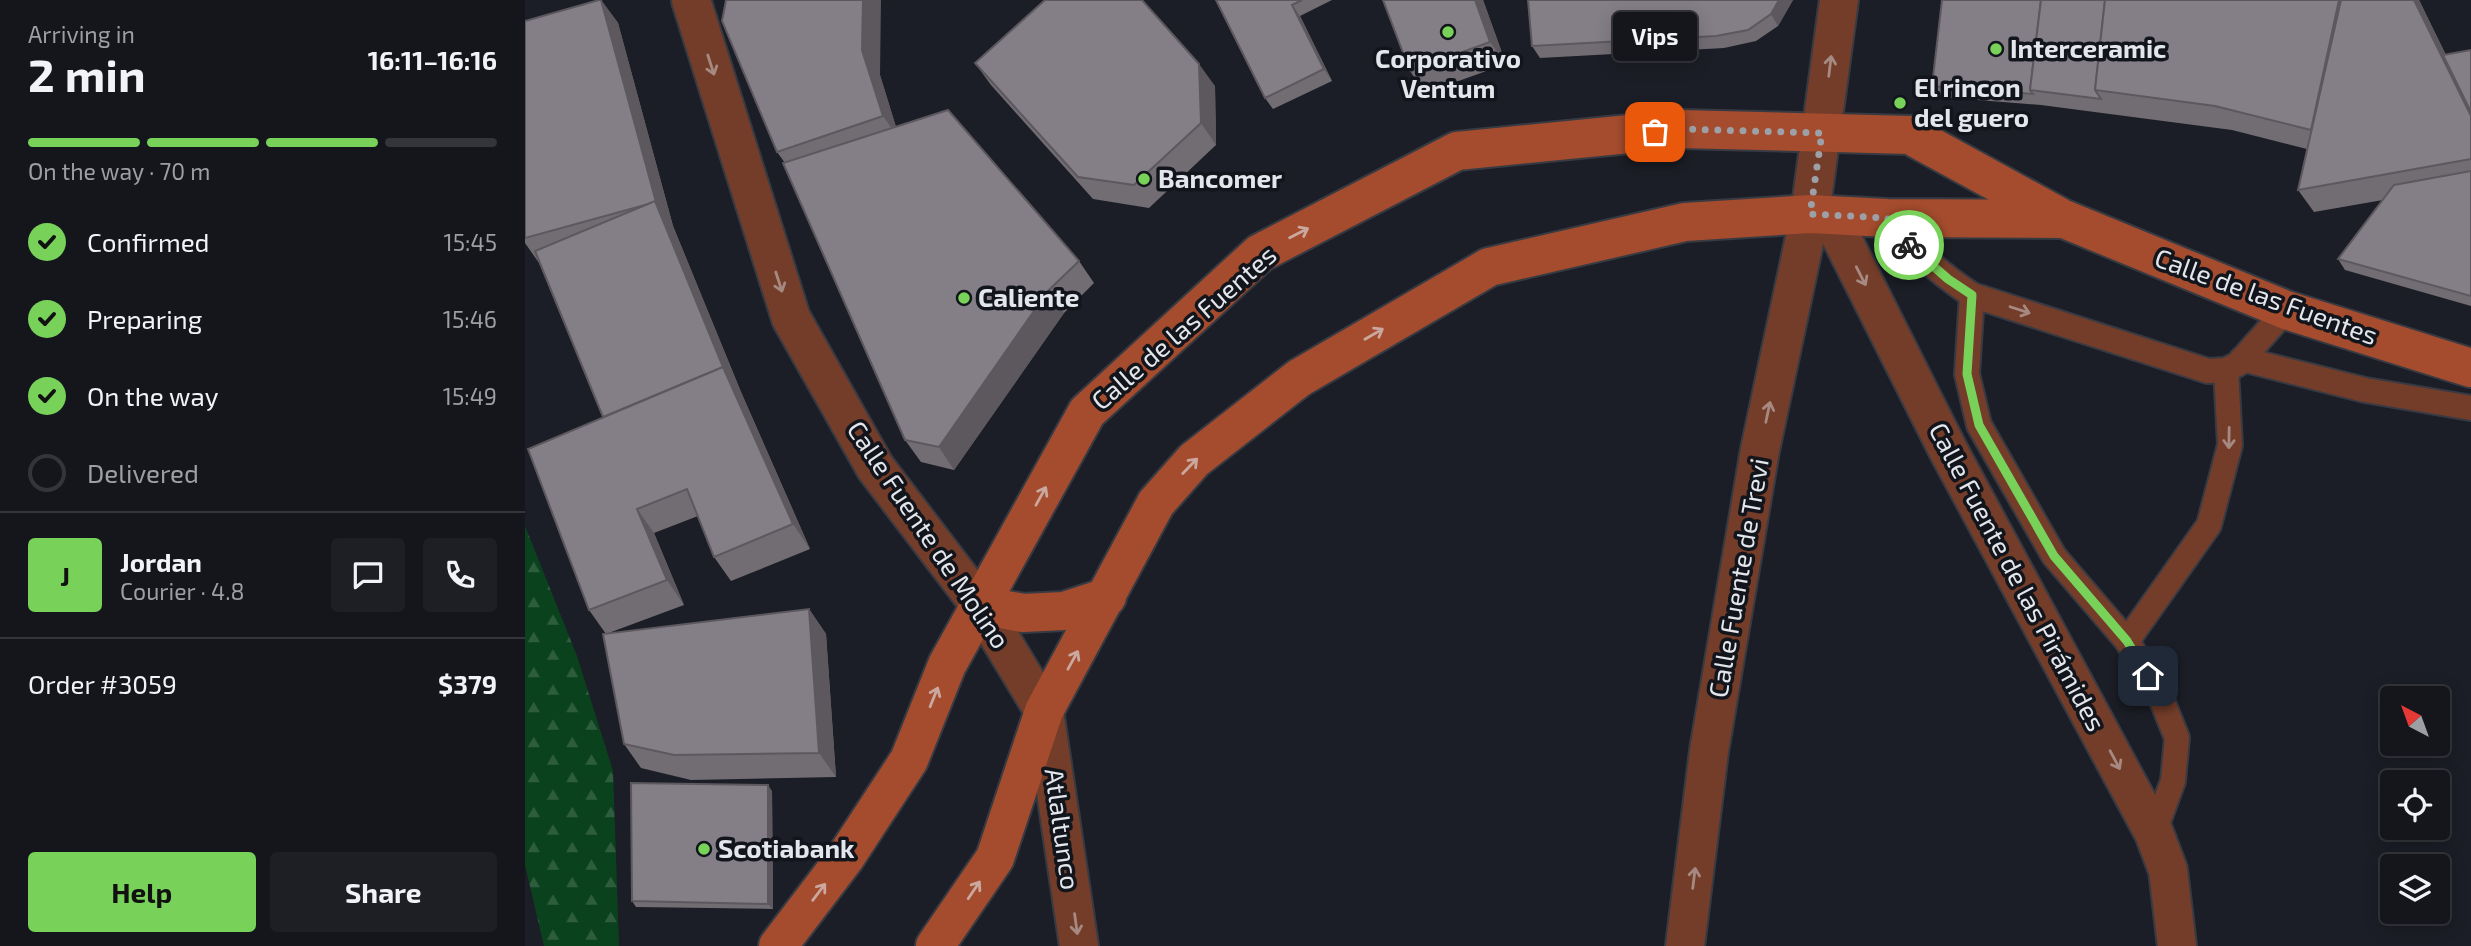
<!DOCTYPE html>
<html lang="en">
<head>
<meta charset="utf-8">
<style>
	:root { --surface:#14161c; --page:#1d1f25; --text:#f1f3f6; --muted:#9d9fa3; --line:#33353b; --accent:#78d259 }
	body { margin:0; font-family:"Exo 2",sans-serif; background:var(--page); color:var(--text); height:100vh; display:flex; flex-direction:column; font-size:26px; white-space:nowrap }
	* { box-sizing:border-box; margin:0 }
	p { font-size:23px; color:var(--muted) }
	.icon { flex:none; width:38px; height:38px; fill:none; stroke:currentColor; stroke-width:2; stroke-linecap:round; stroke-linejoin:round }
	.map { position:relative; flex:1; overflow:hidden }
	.side { display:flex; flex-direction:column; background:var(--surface); width:525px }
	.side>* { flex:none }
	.needle { width:46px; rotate:319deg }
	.fabs { position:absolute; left:1855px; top:686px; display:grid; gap:14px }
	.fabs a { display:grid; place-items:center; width:70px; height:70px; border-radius:7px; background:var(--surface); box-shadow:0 4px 18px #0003,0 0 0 2px var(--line); font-size:35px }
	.pin { position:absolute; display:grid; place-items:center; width:60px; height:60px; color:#fff; margin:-30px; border-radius:14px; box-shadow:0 4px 10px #0006 }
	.courier { position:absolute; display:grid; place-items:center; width:70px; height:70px; margin:-35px; border:5px solid #78d259; border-radius:50%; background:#fff; color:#222; box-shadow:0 2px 9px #0007 }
	.bubble { position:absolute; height:49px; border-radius:7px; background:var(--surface); box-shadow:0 4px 18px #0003,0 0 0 2px var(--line); font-size:23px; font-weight:700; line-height:49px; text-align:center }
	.head em { font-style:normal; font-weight:700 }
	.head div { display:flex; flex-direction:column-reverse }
	.head { display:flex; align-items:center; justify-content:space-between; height:119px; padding:0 28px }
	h1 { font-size:46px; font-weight:700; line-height:52px }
	.bar { display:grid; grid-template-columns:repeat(4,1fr); gap:10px 7px; align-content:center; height:84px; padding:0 28px }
	.bar i { height:9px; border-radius:5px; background:var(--line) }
	.bar .current { background:var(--accent) }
	.bar p { grid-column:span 4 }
	.line { display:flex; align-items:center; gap:18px; padding:0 28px; border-top:2px solid var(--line) }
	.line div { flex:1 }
	.round { display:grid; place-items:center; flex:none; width:74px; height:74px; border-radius:7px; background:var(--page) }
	ol { padding:0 28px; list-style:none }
	li { display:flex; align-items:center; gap:21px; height:77px }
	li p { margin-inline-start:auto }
	li .icon { padding:7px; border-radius:50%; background:var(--accent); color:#111; stroke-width:4 }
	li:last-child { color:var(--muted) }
	li i { width:38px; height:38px; border:4px solid var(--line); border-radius:50% }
	.primary-button { display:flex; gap:14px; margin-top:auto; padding:14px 28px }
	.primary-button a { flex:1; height:80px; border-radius:7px; background:var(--accent); color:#111; font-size:28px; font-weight:700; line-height:80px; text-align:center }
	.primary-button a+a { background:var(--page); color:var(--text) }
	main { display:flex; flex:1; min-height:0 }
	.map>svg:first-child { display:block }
	.forest { fill:url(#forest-firs) }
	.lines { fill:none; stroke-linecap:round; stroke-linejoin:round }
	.lane-casing { stroke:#373a42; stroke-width:28 }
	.street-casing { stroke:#373a42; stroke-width:42 }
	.secondary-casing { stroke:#373a42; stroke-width:42 }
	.lane { stroke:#743d2a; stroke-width:24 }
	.street { stroke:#743d2a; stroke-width:38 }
	.secondary { stroke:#a44c2d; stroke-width:38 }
	.wall { fill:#726c73 }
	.shaded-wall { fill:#5c585e }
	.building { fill:#847e86; stroke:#5c585e; stroke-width:2 }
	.oneway { stroke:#a68981 }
	.oneway2 { stroke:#caa89f }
	.done { stroke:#9da0a6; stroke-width:7; stroke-dasharray:0 12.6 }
	.route { stroke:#78d259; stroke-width:9 }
	.poi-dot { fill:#78d259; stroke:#12151c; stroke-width:2.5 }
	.labels { text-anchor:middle; stroke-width:7; stroke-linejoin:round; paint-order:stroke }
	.poi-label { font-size:26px; font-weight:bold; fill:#e3e6eb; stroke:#12151c; text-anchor:start }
	.street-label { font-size:26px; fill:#e3e6eb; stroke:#12151c }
</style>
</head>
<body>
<main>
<section class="side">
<div class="head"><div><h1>2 min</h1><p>Arriving in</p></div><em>16:11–16:16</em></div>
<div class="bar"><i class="current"></i><i class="current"></i><i class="current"></i><i></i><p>On the way · 70 m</p></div>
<ol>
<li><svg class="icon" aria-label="check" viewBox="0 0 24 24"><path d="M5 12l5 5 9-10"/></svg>Confirmed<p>15:45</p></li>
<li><svg class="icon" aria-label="check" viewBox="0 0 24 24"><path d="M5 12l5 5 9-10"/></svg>Preparing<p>15:46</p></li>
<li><svg class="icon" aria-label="check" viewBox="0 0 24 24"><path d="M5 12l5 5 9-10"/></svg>On the way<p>15:49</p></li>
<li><i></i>Delivered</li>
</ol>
<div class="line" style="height:126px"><b class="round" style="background:var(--accent);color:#111">J</b><div><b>Jordan</b><p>Courier · 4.8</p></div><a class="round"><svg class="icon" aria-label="chat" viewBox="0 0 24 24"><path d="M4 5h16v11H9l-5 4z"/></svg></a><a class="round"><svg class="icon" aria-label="phone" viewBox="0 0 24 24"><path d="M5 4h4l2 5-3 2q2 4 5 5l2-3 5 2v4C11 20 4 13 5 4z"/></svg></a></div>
<div class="line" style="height:91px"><div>Order #3059</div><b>$379</b></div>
<div class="primary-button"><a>Help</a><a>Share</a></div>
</section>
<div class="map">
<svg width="1946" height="946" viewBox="0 0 1946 946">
	<defs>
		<pattern id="forest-firs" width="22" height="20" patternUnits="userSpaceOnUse" patternTransform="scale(1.75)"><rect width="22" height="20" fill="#0a421d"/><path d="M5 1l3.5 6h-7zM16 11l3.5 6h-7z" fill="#2e5d3e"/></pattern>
	</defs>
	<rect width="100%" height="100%" fill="#1b1e26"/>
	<polygon class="forest" points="0,526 52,656 88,771 94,946 19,946 0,865"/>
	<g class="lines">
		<g class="lane-casing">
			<g id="lane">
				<path d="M1362 218C1390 251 1411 271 1447 295L1683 371 1701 370 1713 364 1761 310"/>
				<polyline points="1447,295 1442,374 1454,425 1529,556 1602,641 1634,693 1652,738 1648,781 1629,833"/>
				<polyline points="1717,359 1840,390 1946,408"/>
				<polyline points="1602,641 1684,525 1705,445 1701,370"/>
			</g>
		</g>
		<g class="street-casing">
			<g id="street">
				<polyline points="166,0 266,318 350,467 455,605 519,711 554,946"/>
				<polyline points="1305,215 1423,450 1629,833 1643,870 1652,946"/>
				<polyline points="1160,946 1184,751 1235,450 1285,214 1314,0"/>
			</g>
		</g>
		<g class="secondary-casing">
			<g id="secondary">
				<polyline points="455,605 498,613 539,611 582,597"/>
				<polyline points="253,946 320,858 384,760 422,665 562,412 735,253 932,151 1155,129 1385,135 1533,216"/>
				<polyline points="410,946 470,858 519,711 631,503 669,460 774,378 964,267 1160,222 1285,214 1362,218 1539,219 1761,310 1946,368"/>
			</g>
		</g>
		<use href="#lane" class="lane"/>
		<use href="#street" class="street"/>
		<use href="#secondary" class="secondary"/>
	</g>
	<g class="wall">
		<polygon points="76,0 93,23 148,226 216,392 285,549 206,581 189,557 173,516 129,533 159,605 81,634 284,609 301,634 311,777 166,780 116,768 99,744 81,634 64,610 78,418 14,263 0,243 0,21"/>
		<polygon points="691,0 807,0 775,16 807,81 748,109 740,98"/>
		<polygon points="858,0 959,0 958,0 981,64 900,93 885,71"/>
		<polygon points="1268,0 1253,26 1231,41 1199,48 1015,58 1007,46"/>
		<polygon points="1894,0 1921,55 1946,50 1946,306 1820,270 1813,259 1858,200 1789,212 1773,190 1782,149 1707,130 1516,105 1415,97 1407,86"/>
		<polygon points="450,63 690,86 691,145 624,208 568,199 466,85"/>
		<polygon points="355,75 371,127 554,261 569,283 539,313 429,470 396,462 380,440 260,163 252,152"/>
		<polygon points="247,791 248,909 111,907 107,901"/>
	</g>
	<g class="shaded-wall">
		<polygon points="76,0 93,23 148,226 216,392 198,367 131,202"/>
		<polygon points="338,0 356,0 355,75 375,140 358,116 337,50"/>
		<polygon points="950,0 958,0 981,64 965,42"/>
		<polygon points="1254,0 1268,0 1253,26 1246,14"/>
		<polygon points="1814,0 1836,0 1802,154 1786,130"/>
		<polygon points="1889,0 1894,0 1946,107 1946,116"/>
		<polygon points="767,5 775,16 807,81 799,69"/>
		<polygon points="674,64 690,86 691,145 676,123"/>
		<polygon points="523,291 539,313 429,470 414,447"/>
		<polygon points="198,367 216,392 285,549 268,524"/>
		<polygon points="112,509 129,533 159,605 142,580"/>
		<polygon points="284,609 301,634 311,777 294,753"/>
		<polygon points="243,785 247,791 248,909 243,904"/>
	</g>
	<g class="building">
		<polygon points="74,0 76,0 131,202 0,238 0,21"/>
		<polygon points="201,0 338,0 337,50 358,116 252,152 197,21"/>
		<polygon points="520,0 617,0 674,64 676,123 609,185 553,177 450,63"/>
		<polygon points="691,0 777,0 767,5 799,69 740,98"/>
		<polygon points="858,0 950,0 965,42 885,71"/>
		<polygon points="1003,0 1254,0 1246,14 1223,30 1191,36 1007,46"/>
		<polygon points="1417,0 1516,0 1505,90 1508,94 1407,86"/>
		<polygon points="1516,0 1580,0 1570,90 1576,99 1505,90"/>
		<polygon points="1580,0 1814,0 1786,130 1690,106 1570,90"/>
		<polygon points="1816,0 1889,0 1946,116 1946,159 1773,190"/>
		<polygon points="1946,50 1946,112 1918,55"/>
		<polygon points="423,110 554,261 523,291 414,447 380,440 258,163"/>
		<polygon points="1946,171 1946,296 1813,259 1869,185"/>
		<polygon points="130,201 198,367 78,417 10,251"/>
		<polygon points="198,367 268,524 189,557 162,489 112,509 142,580 64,610 3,449"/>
		<polygon points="284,609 294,753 149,755 99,744 78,634"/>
		<polygon points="106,783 243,785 243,904 107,901"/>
	</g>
	<defs><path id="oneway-shaft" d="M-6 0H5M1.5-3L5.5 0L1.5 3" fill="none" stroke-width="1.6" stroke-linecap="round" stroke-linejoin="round" transform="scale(1.75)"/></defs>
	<g class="oneway">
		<use href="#oneway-shaft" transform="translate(186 65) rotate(72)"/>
		<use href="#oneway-shaft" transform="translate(1305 66) rotate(-83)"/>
		<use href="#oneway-shaft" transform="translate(1336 276) rotate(63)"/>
		<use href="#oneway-shaft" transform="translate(254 282) rotate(72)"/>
		<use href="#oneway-shaft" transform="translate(1495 310) rotate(18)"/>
		<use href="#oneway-shaft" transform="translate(1243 412) rotate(-78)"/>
		<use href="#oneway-shaft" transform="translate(1704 438) rotate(91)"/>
		<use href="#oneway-shaft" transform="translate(1590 760) rotate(62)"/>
		<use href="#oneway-shaft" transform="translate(1169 878) rotate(-83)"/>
		<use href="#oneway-shaft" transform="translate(551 924) rotate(82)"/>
	</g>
	<g class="oneway2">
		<use href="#oneway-shaft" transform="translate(774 233) rotate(-27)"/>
		<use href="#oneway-shaft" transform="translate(849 334) rotate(-30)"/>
		<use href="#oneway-shaft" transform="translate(665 466) rotate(-46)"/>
		<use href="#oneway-shaft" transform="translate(516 496) rotate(-61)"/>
		<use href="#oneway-shaft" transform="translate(548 660) rotate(-61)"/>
		<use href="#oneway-shaft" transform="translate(409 697) rotate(-68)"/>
		<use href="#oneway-shaft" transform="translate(449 890) rotate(-56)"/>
		<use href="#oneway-shaft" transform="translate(294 892) rotate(-53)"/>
	</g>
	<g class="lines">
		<polyline class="done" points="1130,132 1155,129 1297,133 1285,214 1362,218 1384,245"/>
		<polyline class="route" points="1384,245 1423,279 1447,295 1442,374 1454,425 1529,556 1602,641 1623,676"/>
	</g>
	<g class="poi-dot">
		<circle cx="923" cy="32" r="7"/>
		<circle cx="1471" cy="49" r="7"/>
		<circle cx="1375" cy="103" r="7"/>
		<circle cx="619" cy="179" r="7"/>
		<circle cx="439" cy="298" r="7"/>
		<circle cx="179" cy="849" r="7"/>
	</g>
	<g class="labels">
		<g class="poi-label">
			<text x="1485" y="58">Interceramic</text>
			<text x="923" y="68" text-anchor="middle">Corporativo<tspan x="923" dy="30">Ventum</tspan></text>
			<text x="1389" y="97">El rincon<tspan x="1389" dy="30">del guero</tspan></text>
			<text x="633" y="188">Bancomer</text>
			<text x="453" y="307">Caliente</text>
			<text x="193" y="858">Scotiabank</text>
		</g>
		<g class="street-label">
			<text transform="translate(1741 297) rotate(20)" y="9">Calle de las Fuentes</text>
			<text transform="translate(659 328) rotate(-41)" y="9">Calle de las Fuentes</text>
			<text transform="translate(403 535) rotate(56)" y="9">Calle Fuente de Molino</text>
			<text transform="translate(1492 577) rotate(62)" y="9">Calle Fuente de las Pirámides</text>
			<text transform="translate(1214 578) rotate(-80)" y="9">Calle Fuente de Trevi</text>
			<text transform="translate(537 829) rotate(82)" y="9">Atlaltunco</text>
		</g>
	</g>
</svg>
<div class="fabs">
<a><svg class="needle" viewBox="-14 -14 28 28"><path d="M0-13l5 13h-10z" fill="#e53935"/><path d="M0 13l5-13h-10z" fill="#9d9fa3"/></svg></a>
<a><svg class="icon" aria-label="locate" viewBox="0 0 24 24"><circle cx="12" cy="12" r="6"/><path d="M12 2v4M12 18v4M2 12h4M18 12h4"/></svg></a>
<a><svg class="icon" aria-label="layers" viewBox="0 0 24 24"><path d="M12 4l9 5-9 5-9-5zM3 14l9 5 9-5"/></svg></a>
</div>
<div class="pin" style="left:1130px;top:132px;background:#ea580c"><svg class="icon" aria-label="bag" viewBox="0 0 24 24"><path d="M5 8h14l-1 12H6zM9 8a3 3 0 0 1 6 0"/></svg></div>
<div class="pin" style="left:1623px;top:676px;background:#1f2937"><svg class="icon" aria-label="home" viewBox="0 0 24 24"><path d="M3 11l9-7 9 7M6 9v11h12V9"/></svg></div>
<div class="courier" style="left:1384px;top:245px"><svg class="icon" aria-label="bike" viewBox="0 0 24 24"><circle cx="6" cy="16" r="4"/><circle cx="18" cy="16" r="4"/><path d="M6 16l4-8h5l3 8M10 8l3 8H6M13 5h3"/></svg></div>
<div class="bubble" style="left:1088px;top:12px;width:84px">Vips</div>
</div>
</main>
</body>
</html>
